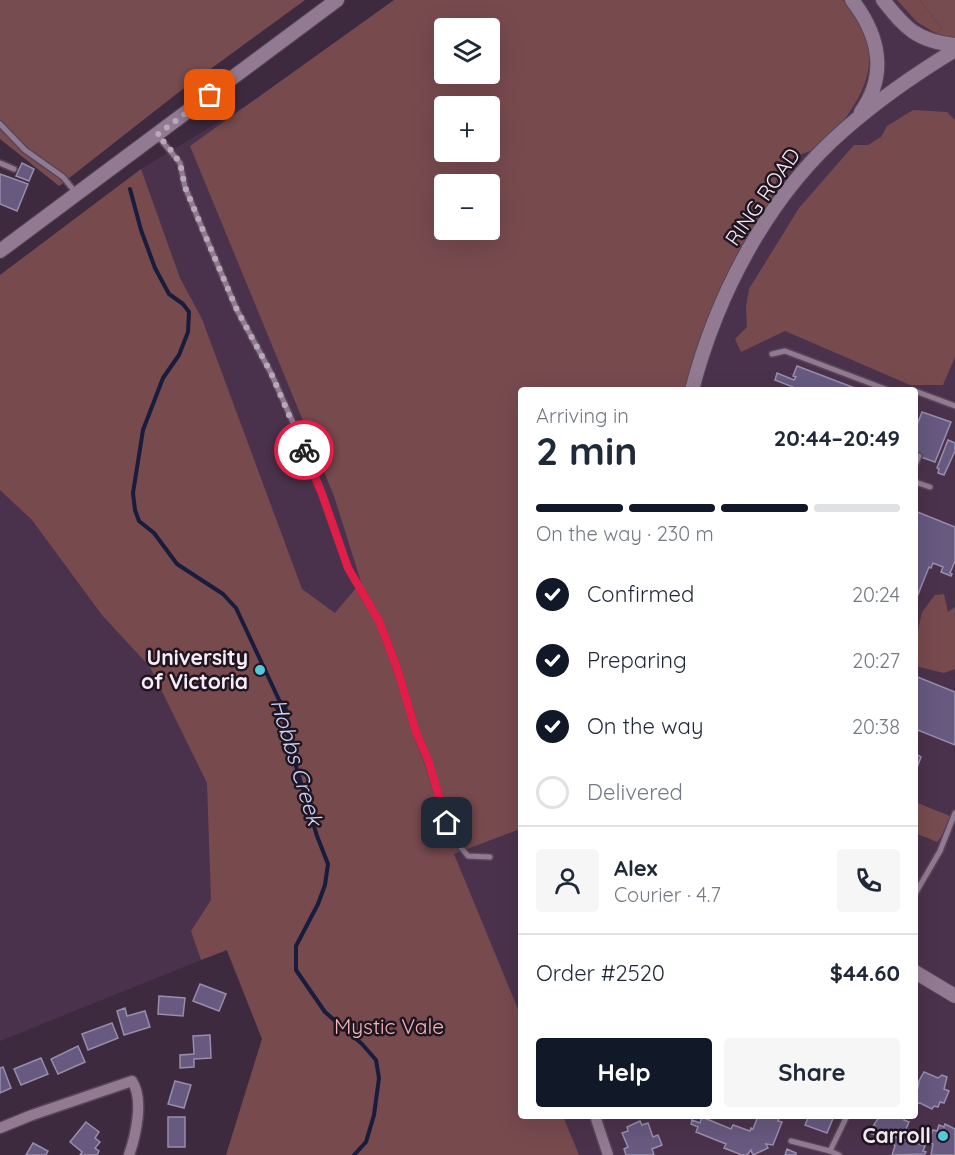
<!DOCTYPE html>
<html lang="en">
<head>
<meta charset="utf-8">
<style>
	:root { --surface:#fff; --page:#f6f6f7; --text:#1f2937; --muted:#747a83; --line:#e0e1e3; --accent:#111827 }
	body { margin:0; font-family:Quicksand,sans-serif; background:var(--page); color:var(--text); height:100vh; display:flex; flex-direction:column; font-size:22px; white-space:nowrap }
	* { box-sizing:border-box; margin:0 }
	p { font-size:20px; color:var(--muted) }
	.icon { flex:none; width:33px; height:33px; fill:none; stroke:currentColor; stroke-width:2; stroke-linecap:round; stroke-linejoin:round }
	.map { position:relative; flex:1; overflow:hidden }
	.panel { position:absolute; left:518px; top:387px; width:400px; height:732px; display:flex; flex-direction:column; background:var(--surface); border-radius:6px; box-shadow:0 6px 24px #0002 }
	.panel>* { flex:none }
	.tools { position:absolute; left:434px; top:18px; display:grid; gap:12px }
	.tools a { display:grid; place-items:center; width:66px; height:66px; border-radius:6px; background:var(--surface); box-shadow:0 6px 24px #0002; font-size:30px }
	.pin { position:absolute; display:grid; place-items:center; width:51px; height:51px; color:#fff; margin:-26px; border-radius:12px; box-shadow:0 3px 9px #0006 }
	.courier { position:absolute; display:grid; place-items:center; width:60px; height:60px; margin:-30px; border:4px solid #e11d48; border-radius:50%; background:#fff; color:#222; box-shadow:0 2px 8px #0007 }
	.summary em { font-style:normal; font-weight:700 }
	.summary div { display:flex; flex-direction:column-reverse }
	.summary { display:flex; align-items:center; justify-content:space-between; height:102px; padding:0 18px }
	h1 { font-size:39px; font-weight:700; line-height:45px }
	.bar { display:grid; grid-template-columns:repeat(4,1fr); gap:9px 6px; align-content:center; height:72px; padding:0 18px }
	.bar i { height:8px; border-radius:4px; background:var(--line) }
	.bar .current { background:var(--accent) }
	.bar p { grid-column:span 4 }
	.line { display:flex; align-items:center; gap:15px; padding:0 18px; border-top:2px solid var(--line) }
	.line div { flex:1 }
	.round { display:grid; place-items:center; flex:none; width:63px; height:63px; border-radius:6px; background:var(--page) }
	ol { padding:0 18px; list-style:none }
	li { display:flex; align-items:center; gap:18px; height:66px }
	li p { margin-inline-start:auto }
	li .icon { padding:6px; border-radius:50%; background:var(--accent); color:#fff; stroke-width:4 }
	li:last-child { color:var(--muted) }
	li i { width:33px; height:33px; border:3px solid var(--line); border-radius:50% }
	.cta { display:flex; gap:12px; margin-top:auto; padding:12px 18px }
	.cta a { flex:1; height:69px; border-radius:6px; background:var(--accent); color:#fff; font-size:24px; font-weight:700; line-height:69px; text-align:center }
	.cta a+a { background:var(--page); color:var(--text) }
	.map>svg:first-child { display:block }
	.built { fill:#4b324c; fill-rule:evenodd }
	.green { fill:#764c50 }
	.forest { fill:#774a4e; fill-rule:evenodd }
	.water { fill:#191c3c }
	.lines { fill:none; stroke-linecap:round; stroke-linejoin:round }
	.stream { stroke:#191c3c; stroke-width:4 }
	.building { fill:#67597f; stroke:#988dab; stroke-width:1.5 }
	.lane-casing { stroke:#584658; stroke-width:8 }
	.street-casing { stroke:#584658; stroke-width:13 }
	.secondary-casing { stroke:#584658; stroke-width:16 }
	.lane { stroke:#927b92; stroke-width:5 }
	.street { stroke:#927b92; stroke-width:10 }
	.secondary { stroke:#927b92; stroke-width:14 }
	.done { stroke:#b8a8b8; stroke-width:6; stroke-dasharray:0 10.8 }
	.route { stroke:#e11d48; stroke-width:8 }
	.poi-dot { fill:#52cbd8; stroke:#201620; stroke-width:2 }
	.labels { text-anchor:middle; stroke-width:5; stroke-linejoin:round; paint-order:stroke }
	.street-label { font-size:21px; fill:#f9ecf9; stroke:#201620 }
	.poi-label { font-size:21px; font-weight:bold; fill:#f9ecf9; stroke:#201620; text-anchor:end }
	.park-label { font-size:21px; fill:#f5b6bb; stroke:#201620 }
	.water-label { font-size:22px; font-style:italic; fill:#cdd3fb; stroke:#201620 }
</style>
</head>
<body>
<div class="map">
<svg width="955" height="1155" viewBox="0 0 955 1155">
	<rect width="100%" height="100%" fill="#3e2a3f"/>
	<path class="built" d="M397 0H955V1155H226L262 1039 226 950 0 1041V275L141 169 301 72ZM444 28H489V74H444ZM444 106H489V152H444ZM444 184H489V230H444ZM520 390H915V1116H520Z"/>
	<g class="green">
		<polygon points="0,0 305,0 179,92 59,186 0,139"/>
		<polygon points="920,0 955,0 955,38 937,34 942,29"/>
		<polygon points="915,802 950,816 941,837 937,842 915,833"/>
	</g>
	<g class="forest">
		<path d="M394 0H843C855 16 866 32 869 53 873 87 841 130 814 149 808 153 799 154 793 158 782 167 771 187 772 202L713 307 694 358 685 390H520V829L454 854 520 1014V1116H563L579 1155H226L262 1039 227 950 201 960 191 931 211 900 207 783 150 667 102 615 32 520 0 490V275L141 169 180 278 202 319 302 589 335 613 361 582 334 496 190 146ZM444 28H489V74H444ZM444 106H489V152H444ZM444 184H489V230H444Z"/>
		<polygon points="897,0 920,0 942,29 937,34 917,22"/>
		<polygon points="913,110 947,112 955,120 955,357 943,385 910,385 785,331 741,352 735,339 747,327 746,307 749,289 799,208 854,145 868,145 881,137 887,126"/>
		<polygon points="944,594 948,612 955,607 955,669 944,673 915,666 915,637 917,635 922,612 935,595"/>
	</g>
	<polygon class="water" points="280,699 286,703 290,717 287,720 282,720 274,707"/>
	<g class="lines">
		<g class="stream">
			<polyline points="130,189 141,230 155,268 169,294 183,304 189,312 188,332 179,355 163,378 143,430 133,493 135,510 139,521 154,533 177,564 223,594 236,608 280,702"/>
			<polyline points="283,716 292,753 317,836 328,864 325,885 318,904 296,946 296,970 325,1012 362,1044 376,1060 379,1078 374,1115 366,1142 354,1155"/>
		</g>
	</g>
	<g class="building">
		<polygon points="22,163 34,169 29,181 16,176"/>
		<polygon points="0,174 28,184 17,211 0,204"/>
		<polygon points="797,366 860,390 791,390 793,387 775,380 777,373 794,380 796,377 793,376"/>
		<polygon points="922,412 951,422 935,462 915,455 915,430"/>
		<polygon points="948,440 955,443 955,451 944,475 938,473 939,469 937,468"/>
		<polygon points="915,511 955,527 955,561 950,573 952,574 951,576 941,572 943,567 933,563 931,568 929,567 915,602"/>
		<polygon points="915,676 955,692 955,745 915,729"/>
		<polygon points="915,753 921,757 915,773"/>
		<polygon points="200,984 226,994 219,1011 193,1001"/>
		<polygon points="159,996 185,998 183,1016 158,1014"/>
		<polygon points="125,1008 127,1016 145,1011 150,1027 124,1035 117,1011"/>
		<polygon points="112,1023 118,1038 88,1050 82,1034"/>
		<polygon points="210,1035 211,1058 194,1059 194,1067 180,1068 180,1055 194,1054 193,1036"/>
		<polygon points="78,1046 85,1062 58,1074 51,1059"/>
		<polygon points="41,1058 48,1074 21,1085 14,1069"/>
		<polygon points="3,1067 11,1088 0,1093 0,1068"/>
		<polygon points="924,1072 938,1078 942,1075 947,1077 944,1089 949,1091 944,1103 940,1102 938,1107 934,1106 932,1109 920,1103 915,1104 915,1090 918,1088 919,1081"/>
		<polygon points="175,1081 191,1085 184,1108 168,1104"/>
		<polygon points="758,1116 780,1116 778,1121 782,1122 773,1145 766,1144 768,1148 753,1155 751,1150 747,1155 742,1155 724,1148 726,1144 696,1132 698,1127 691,1124 692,1120 700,1123 702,1117 731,1129 733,1125 750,1131 751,1128 753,1129"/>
		<polygon points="809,1116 834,1116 827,1133 805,1125"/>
		<polygon points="880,1116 906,1116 904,1120 909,1122 904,1134 900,1133 898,1139 894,1137 893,1140 880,1134 875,1135 872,1134 875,1126 873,1126"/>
		<rect x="168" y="1117" width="17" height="30"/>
		<polygon points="640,1121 642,1125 648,1123 653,1137 658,1135 662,1145 652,1149 654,1155 626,1155 624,1149 628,1147 622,1133 628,1131 627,1127"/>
		<polygon points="86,1122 99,1132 95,1138 100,1142 95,1148 99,1151 97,1155 80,1155 82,1152 70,1142"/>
		<polygon points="945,1124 955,1129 955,1155 931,1155 933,1144 928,1142 933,1130 937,1131 939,1125 944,1127"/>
		<polygon points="908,1135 920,1140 919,1144 925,1146 923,1151 926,1152 925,1154 892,1155 895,1146 892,1142 894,1137 906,1140"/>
		<polygon points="33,1143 48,1151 46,1155 26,1155"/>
		<polygon points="787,1149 796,1153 796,1155 785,1155"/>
	</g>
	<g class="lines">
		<g class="lane-casing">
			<g id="lane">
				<polyline points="0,124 25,150 63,177 76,193"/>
				<polyline points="158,136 180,163 185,187 202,228 237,310 271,373 299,436 322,494 348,568 379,621 397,668 416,732 427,760 452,837 468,856 490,857"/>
				<polyline points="0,163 14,169"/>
				<polyline points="772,354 785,351 888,390"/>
				<polyline points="915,391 955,406"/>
				<polyline points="915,465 919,456"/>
				<polyline points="915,482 930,487"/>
				<polyline points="915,894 940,851 955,813"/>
				<polyline points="791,1141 830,1151 839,1155"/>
				<polyline points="830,1151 847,1116"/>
			</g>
		</g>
		<g class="street-casing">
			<g id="street">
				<polyline points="596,1119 608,1155"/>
				<path d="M0 1128 32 1115 132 1081C144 1099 136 1135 129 1155"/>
			</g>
		</g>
		<g class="secondary-casing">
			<g id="secondary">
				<path d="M852 0C879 35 888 74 861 112"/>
				<path d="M883 0C906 29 917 41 955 45"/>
				<polyline points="0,251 337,0"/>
				<path d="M692 390C717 294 768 196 844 130 878 100 917 73 955 50"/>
				<polyline points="915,972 955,996"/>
			</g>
		</g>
		<use href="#lane" class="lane"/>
		<use href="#street" class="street"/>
		<use href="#secondary" class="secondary"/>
	</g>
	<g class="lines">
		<polyline class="done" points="210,95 157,135 168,146 180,163 185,187 202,228 237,310 271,373 304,450"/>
		<polyline class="route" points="304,450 322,494 348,568 379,621 397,668 416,732 428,760 447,823"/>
	</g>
	<g class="poi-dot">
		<circle cx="260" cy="670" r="6"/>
		<circle cx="943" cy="1136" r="6"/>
	</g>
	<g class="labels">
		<g class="street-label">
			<text transform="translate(763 197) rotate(-55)" y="7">RING ROAD</text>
		</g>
		<g class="poi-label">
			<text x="248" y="665">University<tspan x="248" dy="24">of Victoria</tspan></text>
			<text x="931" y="1143">Carroll</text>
		</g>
		<g class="park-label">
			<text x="389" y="1034">Mystic Vale</text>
		</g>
		<g class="water-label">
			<text transform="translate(297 762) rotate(73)" y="8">Hobbs Creek</text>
		</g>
	</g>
</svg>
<div class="tools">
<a><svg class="icon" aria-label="layers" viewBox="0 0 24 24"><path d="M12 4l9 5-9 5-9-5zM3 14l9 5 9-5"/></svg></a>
<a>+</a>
<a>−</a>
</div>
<div class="pin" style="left:210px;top:95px;background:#ea580c"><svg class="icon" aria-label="bag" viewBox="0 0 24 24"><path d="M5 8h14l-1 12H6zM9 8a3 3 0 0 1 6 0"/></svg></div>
<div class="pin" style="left:447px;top:823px;background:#1f2937"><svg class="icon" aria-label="home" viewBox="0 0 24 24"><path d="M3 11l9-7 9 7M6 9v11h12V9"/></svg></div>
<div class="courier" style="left:304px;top:450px"><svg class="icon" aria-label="bike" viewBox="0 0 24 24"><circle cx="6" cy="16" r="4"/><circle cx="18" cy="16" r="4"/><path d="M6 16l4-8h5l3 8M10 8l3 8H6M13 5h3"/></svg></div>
<section class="panel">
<div class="summary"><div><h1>2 min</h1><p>Arriving in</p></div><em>20:44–20:49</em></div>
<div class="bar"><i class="current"></i><i class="current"></i><i class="current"></i><i></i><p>On the way · 230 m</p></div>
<ol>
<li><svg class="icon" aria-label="check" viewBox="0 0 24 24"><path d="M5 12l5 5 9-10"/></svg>Confirmed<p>20:24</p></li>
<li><svg class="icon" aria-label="check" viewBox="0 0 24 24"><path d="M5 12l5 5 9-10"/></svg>Preparing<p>20:27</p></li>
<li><svg class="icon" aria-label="check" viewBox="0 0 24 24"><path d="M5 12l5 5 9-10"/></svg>On the way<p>20:38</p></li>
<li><i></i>Delivered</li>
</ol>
<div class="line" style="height:108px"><a class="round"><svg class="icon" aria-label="person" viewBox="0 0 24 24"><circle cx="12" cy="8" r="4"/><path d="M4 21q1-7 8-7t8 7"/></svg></a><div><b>Alex</b><p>Courier · 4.7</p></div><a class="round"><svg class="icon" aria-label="phone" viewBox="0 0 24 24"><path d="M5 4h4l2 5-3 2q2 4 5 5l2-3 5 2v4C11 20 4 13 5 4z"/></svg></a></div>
<div class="line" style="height:78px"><div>Order #2520</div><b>$44.60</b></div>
<div class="cta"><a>Help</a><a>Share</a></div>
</section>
</div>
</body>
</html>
